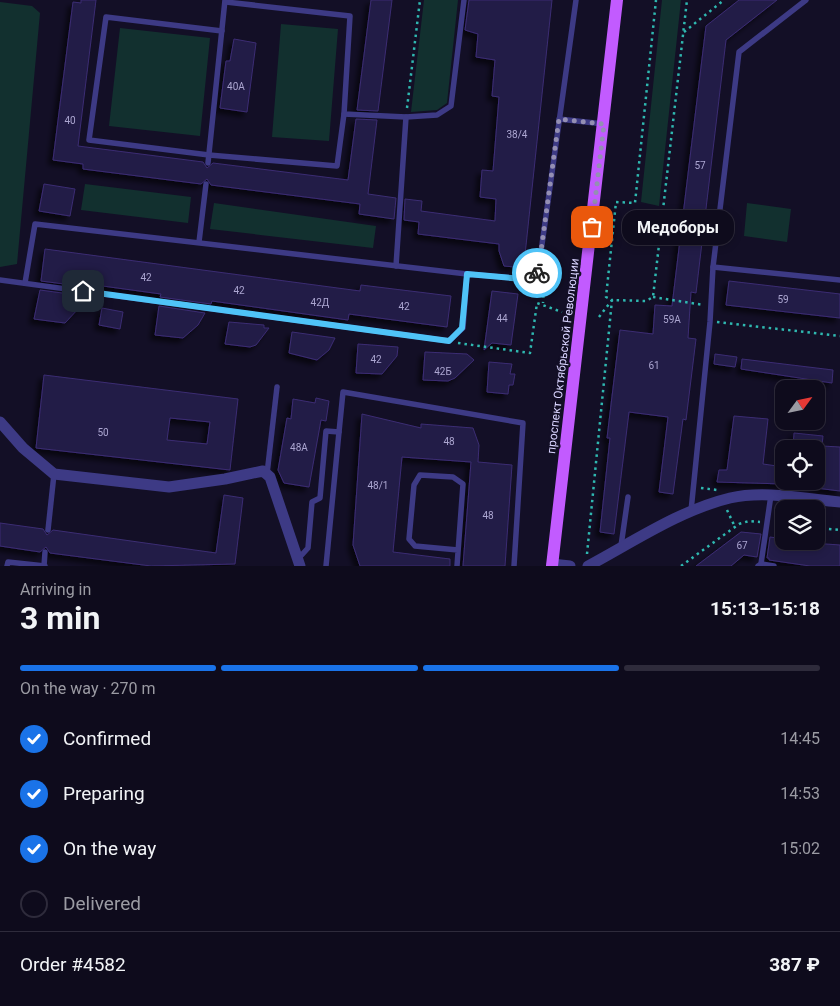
<!DOCTYPE html>
<html lang="en">
<head>
<meta charset="utf-8">
<style>
	:root { --surface:#0e0b1c; --page:#1c1929; --text:#f1f3f6; --muted:#9b9ba3; --line:#2e2b3b; --accent:#1a73e8 }
	body { margin:0; font-family:Roboto,sans-serif; background:var(--page); color:var(--text); height:100vh; display:flex; flex-direction:column; font-size:19px; white-space:nowrap }
	* { box-sizing:border-box; margin:0 }
	p { font-size:16px; color:var(--muted) }
	.icon { flex:none; width:28px; height:28px; fill:none; stroke:currentColor; stroke-width:2; stroke-linecap:round; stroke-linejoin:round }
	.map { position:relative; height:566px; overflow:hidden }
	.panel { display:flex; flex-direction:column; background:var(--surface); flex:1 }
	.panel>* { flex:none }
	.needle { width:32px; rotate:57deg }
	.tools { position:absolute; left:775px; top:380px; display:grid; gap:10px }
	.tools a { display:grid; place-items:center; width:50px; height:50px; border-radius:10px; background:var(--surface); box-shadow:0 2px 8px #0003,0 0 0 1px var(--line); font-size:25px }
	.pin { position:absolute; display:grid; place-items:center; width:42px; height:42px; color:#fff; margin:-21px; border-radius:10px; box-shadow:0 2px 8px #0006 }
	.courier { position:absolute; display:grid; place-items:center; width:50px; height:50px; margin:-25px; border:4px solid #4fc3f7; border-radius:50%; background:#fff; color:#222; box-shadow:0 1px 6px #0007 }
	.bubble { position:absolute; height:35px; border-radius:15px; background:var(--surface); box-shadow:0 2px 8px #0003,0 0 0 1px var(--line); font-size:16px; font-weight:700; line-height:35px; text-align:center }
	.headline em { font-style:normal; font-weight:700 }
	.headline div { display:flex; flex-direction:column-reverse }
	.headline { display:flex; align-items:center; justify-content:space-between; height:85px; padding:0 20px }
	h1 { font-size:32px; font-weight:700; line-height:38px }
	.bar { display:grid; grid-template-columns:repeat(4,1fr); gap:8px 5px; align-content:center; height:60px; padding:0 20px }
	.bar i { height:6px; border-radius:4px; background:var(--line) }
	.bar .on { background:var(--accent) }
	.bar p { grid-column:span 4 }
	.line { display:flex; align-items:center; gap:12px; padding:0 20px; border-top:1px solid var(--line) }
	.line div { flex:1 }
	ol { padding:0 20px; list-style:none }
	li { display:flex; align-items:center; gap:15px; height:55px }
	li p { margin-inline-start:auto }
	li .icon { padding:5px; border-radius:50%; background:var(--accent); color:#fff; stroke-width:4 }
	li:last-child { color:var(--muted) }
	li i { width:28px; height:28px; border:2px solid var(--line); border-radius:50% }
	.map>svg:first-child { display:block }
	.green { fill:#12302f }
	.building { fill:#241b47; stroke:#3b2d73; fill-rule:evenodd; filter:url(#shadow) }
	.lines { fill:none; stroke-linecap:round; stroke-linejoin:round }
	.path { stroke:#2fb8b0; stroke-width:2.5; stroke-dasharray:2.5 4; stroke-linecap:butt }
	.service { stroke:#3d3a85; stroke-width:5.5 }
	.minor { stroke:#3d3a85; stroke-width:11 }
	.primary { stroke:#c25bff; stroke-width:12 }
	.done { stroke:#948fb3; stroke-width:5; stroke-dasharray:0 9 }
	.route { stroke:#4fc3f7; stroke-width:6 }
	.labels { text-anchor:middle; stroke-width:4.5; stroke-linejoin:round; paint-order:stroke }
	.number-label { font-size:10px; fill:#aca6d1 }
	.street-label { font-size:12px; fill:#d9d4ff; stroke:#130f26 }
</style>
</head>
<body>
<div class="map">
<svg width="840" height="566" viewBox="0 0 840 566">
	<defs>
		<filter id="shadow"><feDropShadow dx="-4.5" dy="4.5" stdDeviation="2.5" flood-color="#0009"/></filter>
	</defs>
	<rect width="100%" height="100%" fill="#130f26"/>
	<g class="green">
		<polygon points="424,0 458,0 447,103 437,110 411,112"/>
		<polygon points="662,0 681,0 659,206 641,202"/>
		<polygon points="0,2 32,6 40,13 17,264 0,267"/>
		<polygon points="281,24 338,29 329,141 272,137"/>
		<polygon points="120,28 210,38 200,136 109,126"/>
		<polygon points="85,184 191,197 188,223 81,210"/>
		<polygon points="214,203 376,226 373,248 210,229"/>
		<polygon points="747,203 791,209 787,242 744,236"/>
	</g>
	<g class="building">
		<polygon points="81,0 96,0 78,146 203,162 207,168 213,163 348,180 356,119 377,120 368,194 396,198 394,219 359,214 360,204 211,185 207,179 201,184 83,169 83,164 53,160 73,2 81,3"/>
		<polygon points="371,0 392,0 378,111 357,110"/>
		<polygon points="469,0 552,0 525,255 515,267 504,266 499,251 499,244 418,234 419,222 404,220 405,199 422,201 421,211 495,221 496,199 480,197 482,170 493,171 499,97 492,96 495,60 476,57 478,34 465,30"/>
		<polygon points="739,0 777,0 726,40 696,293 691,292 688,338 696,339 686,420 683,419 673,494 659,492 668,417 629,412 614,534 600,532 610,438 607,438 620,330 653,334 655,305 672,306 706,26"/>
		<polygon points="234,39 256,43 247,112 220,108 226,61 230,61"/>
		<polygon points="44,184 75,189 70,216 39,211"/>
		<polygon points="45,249 360,291 361,285 451,296 447,327 349,314 348,320 212,301 211,304 160,297 161,294 88,284 87,287 41,281"/>
		<polygon points="729,281 840,294 840,318 726,305"/>
		<polygon points="40,290 84,296 79,308 65,323 34,319"/>
		<polygon points="492,291 518,294 511,345 492,343 484,350"/>
		<polygon points="159,306 205,313 198,325 183,338 155,335"/>
		<polygon points="102,308 123,312 120,329 99,325"/>
		<polygon points="229,322 264,325 264,328 269,328 256,345 250,347 225,344"/>
		<polygon points="292,332 335,338 329,350 317,360 289,353"/>
		<polygon points="358,344 398,347 397,356 382,374 356,373"/>
		<polygon points="425,352 467,354 474,360 455,378 448,381 423,380"/>
		<polygon points="715,354 737,357 735,367 714,364"/>
		<polygon points="742,359 833,370 832,383 741,369"/>
		<polygon points="489,362 512,364 510,374 515,374 513,385 509,385 508,394 487,392"/>
		<path d="M44 375 238 399 230 470 36 448ZM170 418 210 422 207 444 167 440Z"/>
		<polygon points="316,398 329,401 326,421 321,420 309,487 284,483 278,470 287,418 291,419 293,399 315,403"/>
		<polygon points="362,414 421,428 421,424 473,428 479,445 478,462 512,465 505,566 463,566 471,462 402,457 393,552 450,559 450,566 360,566 353,545"/>
		<polygon points="734,416 768,419 763,464 784,467 784,484 717,482 719,470 727,470"/>
		<polygon points="794,433 823,436 822,446 840,447 840,491 816,488 816,449 793,449"/>
		<polygon points="224,495 243,498 235,564 151,566 50,553 46,547 40,552 0,546 0,523 43,529 47,535 53,530 216,553"/>
		<polygon points="741,532 761,534 757,557 744,555 731,566 696,566"/>
		<polygon points="770,537 784,539 784,541 840,545 840,566 810,566 769,560 769,558 767,558"/>
	</g>
	<g class="lines">
		<g class="path">
			<polyline points="684,32 724,0"/>
			<polyline points="407,108 420,0"/>
			<polyline points="540,284 544,288 543,303"/>
			<polyline points="653,297 704,305"/>
			<polyline points="599,317 612,300 646,301 653,297 687,0"/>
			<polyline points="717,322 840,336"/>
			<polyline points="458,343 530,353 537,303 562,312"/>
			<polyline points="701,488 717,490"/>
			<polyline points="727,510 735,527"/>
			<polyline points="775,523 784,524"/>
			<polyline points="816,528 840,530"/>
			<polyline points="587,554 612,300 606,297 616,202 635,203 656,0"/>
			<polyline points="681,566 739,524 749,521 760,522"/>
		</g>
		<g class="service">
			<polyline points="226,2 350,16 344,114 406,117 437,115 451,106 464,0"/>
			<polyline points="222,31 106,17 89,140 209,155 337,166 344,114"/>
			<polyline points="559,119 604,124"/>
			<polyline points="208,163 225,0"/>
			<polyline points="199,242 206,184"/>
			<polyline points="396,266 406,117"/>
			<polyline points="713,267 840,280"/>
			<polyline points="0,280 449,341 463,328 467,274"/>
			<polyline points="25,283 35,224 467,274 523,279 535,277 539,266 576,0"/>
			<polyline points="267,474 277,387"/>
			<polyline points="691,511 710,322 713,267 739,52 806,0"/>
			<polyline points="48,530 54,474"/>
			<polyline points="621,546 628,497"/>
			<polyline points="298,559 308,548 312,502 320,498 326,431 339,432 343,392 523,423 514,566"/>
			<polyline points="761,564 774,566"/>
			<polyline points="7,566 8,562 45,566"/>
			<polyline points="44,566 45,552"/>
			<polyline points="326,566 339,432"/>
			<polyline points="457,566 463,484 453,477 420,475 414,485 409,539 415,546 458,550"/>
			<polyline points="758,566 761,564 771,495"/>
		</g>
		<g class="minor">
			<polyline points="0,422 23,448 54,474 169,487 225,479 263,471 270,477 300,566"/>
			<polyline points="552,564 570,566"/>
			<path d="M588 566C633 542 680 510 730 498 765 490 805 499 840 502"/>
		</g>
		<polyline class="primary" points="552,566 617,0"/>
	</g>
	<g class="lines">
		<polyline class="done" points="537,273 539,266 559,119 604,124 592,227"/>
		<polyline class="route" points="83,291 449,341 462,328 467,274 523,279 535,277 537,273"/>
	</g>
	<g class="labels">
		<g class="number-label">
			<text x="236" y="90">40А</text>
			<text x="70" y="124">40</text>
			<text x="517" y="138">38/4</text>
			<text x="700" y="169">57</text>
			<text x="146" y="281">42</text>
			<text x="239" y="294">42</text>
			<text x="783" y="303">59</text>
			<text x="320" y="306">42Д</text>
			<text x="404" y="310">42</text>
			<text x="502" y="322">44</text>
			<text x="672" y="323">59А</text>
			<text x="376" y="363">42</text>
			<text x="654" y="369">61</text>
			<text x="443" y="375">42Б</text>
			<text x="103" y="436">50</text>
			<text x="449" y="445">48</text>
			<text x="299" y="451">48А</text>
			<text x="378" y="489">48/1</text>
			<text x="488" y="519">48</text>
			<text x="742" y="549">67</text>
		</g>
		<g class="street-label">
			<text transform="translate(563 356) rotate(-83)" y="4">проспект Октябрьской Революции</text>
		</g>
	</g>
</svg>
<div class="tools">
<a><svg class="needle" viewBox="-14 -14 28 28"><path d="M0-13l5 13h-10z" fill="#e53935"/><path d="M0 13l5-13h-10z" fill="#9b9ba3"/></svg></a>
<a><svg class="icon" aria-label="locate" viewBox="0 0 24 24"><circle cx="12" cy="12" r="6"/><path d="M12 2v4M12 18v4M2 12h4M18 12h4"/></svg></a>
<a><svg class="icon" aria-label="layers" viewBox="0 0 24 24"><path d="M12 4l9 5-9 5-9-5zM3 14l9 5 9-5"/></svg></a>
</div>
<div class="pin" style="left:592px;top:227px;background:#ea580c"><svg class="icon" aria-label="bag" viewBox="0 0 24 24"><path d="M5 8h14l-1 12H6zM9 8a3 3 0 0 1 6 0"/></svg></div>
<div class="pin" style="left:83px;top:291px;background:#1f2937"><svg class="icon" aria-label="home" viewBox="0 0 24 24"><path d="M3 11l9-7 9 7M6 9v11h12V9"/></svg></div>
<div class="courier" style="left:537px;top:273px"><svg class="icon" aria-label="bike" viewBox="0 0 24 24"><circle cx="6" cy="16" r="4"/><circle cx="18" cy="16" r="4"/><path d="M6 16l4-8h5l3 8M10 8l3 8H6M13 5h3"/></svg></div>
<div class="bubble" style="left:622px;top:210px;width:112px">Медоборы</div>
</div>
<section class="panel">
<div class="headline"><div><h1>3 min</h1><p>Arriving in</p></div><em>15:13–15:18</em></div>
<div class="bar"><i class="on"></i><i class="on"></i><i class="on"></i><i></i><p>On the way · 270 m</p></div>
<ol>
<li><svg class="icon" aria-label="check" viewBox="0 0 24 24"><path d="M5 12l5 5 9-10"/></svg>Confirmed<p>14:45</p></li>
<li><svg class="icon" aria-label="check" viewBox="0 0 24 24"><path d="M5 12l5 5 9-10"/></svg>Preparing<p>14:53</p></li>
<li><svg class="icon" aria-label="check" viewBox="0 0 24 24"><path d="M5 12l5 5 9-10"/></svg>On the way<p>15:02</p></li>
<li><i></i>Delivered</li>
</ol>
<div class="line" style="height:65px"><div>Order #4582</div><b>387 ₽</b></div>
</section>
</body>
</html>
